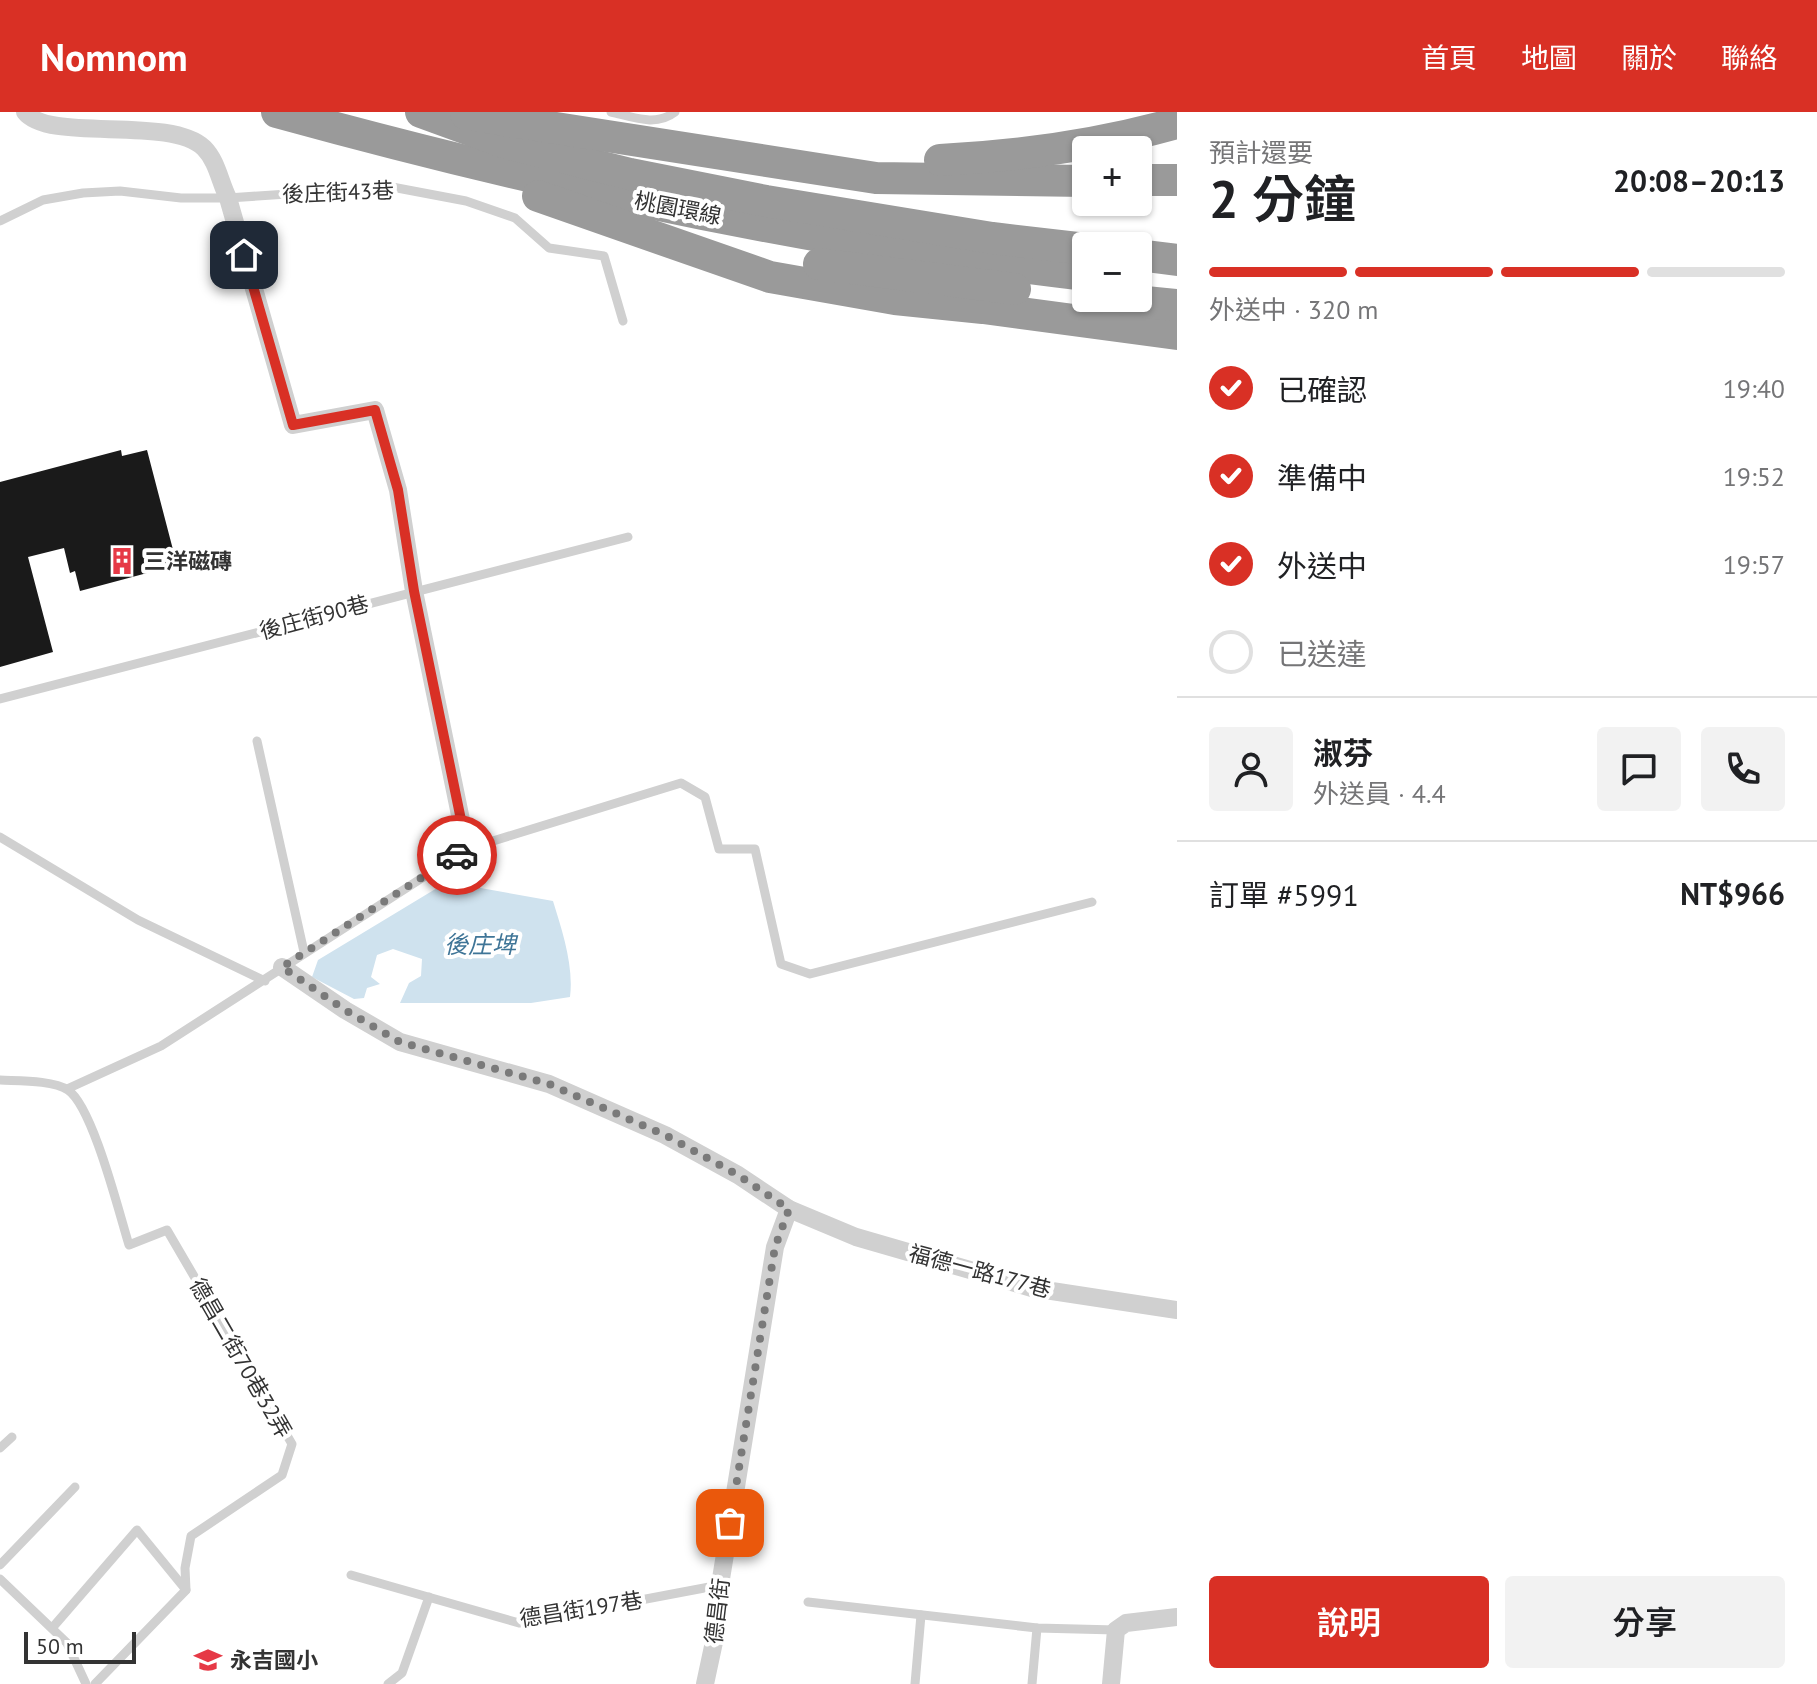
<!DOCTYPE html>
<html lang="zh-TW">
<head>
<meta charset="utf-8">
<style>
	:root { --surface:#fff; --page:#f2f2f2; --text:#202124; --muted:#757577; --line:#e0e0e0; --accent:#d93025 }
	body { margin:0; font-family:"PT Sans","Noto Sans TC",sans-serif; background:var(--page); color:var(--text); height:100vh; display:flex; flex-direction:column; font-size:30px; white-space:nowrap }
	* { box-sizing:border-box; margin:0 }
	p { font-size:26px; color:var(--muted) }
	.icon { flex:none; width:44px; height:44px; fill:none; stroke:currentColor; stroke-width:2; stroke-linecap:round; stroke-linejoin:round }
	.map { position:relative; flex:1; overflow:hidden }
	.drawer { display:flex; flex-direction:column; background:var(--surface); width:640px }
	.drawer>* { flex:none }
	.controls { position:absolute; left:1072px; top:24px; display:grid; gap:16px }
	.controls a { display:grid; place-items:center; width:80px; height:80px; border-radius:8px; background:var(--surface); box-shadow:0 2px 6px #0004; font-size:40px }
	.scale { position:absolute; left:24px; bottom:20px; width:112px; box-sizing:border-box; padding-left:8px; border:4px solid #333; border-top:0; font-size:22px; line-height:28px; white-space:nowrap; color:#333; -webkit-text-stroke:6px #fff; paint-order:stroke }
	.pin { position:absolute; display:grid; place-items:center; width:68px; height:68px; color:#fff; margin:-34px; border-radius:16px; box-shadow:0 4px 12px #0006 }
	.courier { position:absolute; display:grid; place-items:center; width:80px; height:80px; margin:-40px; border:6px solid #d93025; border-radius:50%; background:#fff; color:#222; box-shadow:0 2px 10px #0007 }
	.summary em { font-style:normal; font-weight:600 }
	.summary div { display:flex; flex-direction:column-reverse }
	.summary { display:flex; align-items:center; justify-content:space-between; height:136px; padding:0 32px }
	h1 { font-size:52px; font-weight:600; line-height:60px }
	.bar { display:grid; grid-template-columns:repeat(4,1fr); gap:12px 8px; align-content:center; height:96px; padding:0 32px }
	.bar i { height:10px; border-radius:6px; background:var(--line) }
	.bar .active { background:var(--accent) }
	.bar p { grid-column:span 4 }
	.line { display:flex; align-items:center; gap:20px; padding:0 32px; border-top:2px solid var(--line) }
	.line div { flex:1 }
	.round { display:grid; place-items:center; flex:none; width:84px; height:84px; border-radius:8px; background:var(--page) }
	ol { padding:0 32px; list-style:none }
	li { display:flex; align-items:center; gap:24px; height:88px }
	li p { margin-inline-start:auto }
	li .icon { padding:8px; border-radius:50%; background:var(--accent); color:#fff; stroke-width:4 }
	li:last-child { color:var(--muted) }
	li i { width:44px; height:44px; border:4px solid var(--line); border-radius:50% }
	.primary-button { display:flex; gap:16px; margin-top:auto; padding:16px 32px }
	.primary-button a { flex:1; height:92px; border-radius:8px; background:var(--accent); color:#fff; font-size:32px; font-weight:600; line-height:92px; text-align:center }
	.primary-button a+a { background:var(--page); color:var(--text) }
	header { display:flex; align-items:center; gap:48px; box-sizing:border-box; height:112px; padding:0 40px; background:var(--accent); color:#fff }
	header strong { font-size:38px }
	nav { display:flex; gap:44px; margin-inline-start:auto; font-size:28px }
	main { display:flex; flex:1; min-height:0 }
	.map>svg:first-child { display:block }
	.water { fill:#cfe2ee }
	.building { fill:#1a1a1a }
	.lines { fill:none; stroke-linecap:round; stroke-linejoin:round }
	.lane { stroke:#d0d0d0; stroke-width:9 }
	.street { stroke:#d0d0d0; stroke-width:18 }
	.highway { stroke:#9a9a9a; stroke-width:32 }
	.done { stroke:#7a7a7a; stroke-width:8; stroke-dasharray:0 14.4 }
	.route { stroke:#d93025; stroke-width:10 }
	.labels { text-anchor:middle; stroke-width:8; stroke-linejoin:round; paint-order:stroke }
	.street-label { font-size:22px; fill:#333; stroke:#fff }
	.poi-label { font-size:22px; font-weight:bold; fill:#333; stroke:#fff; text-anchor:start }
	.water-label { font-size:24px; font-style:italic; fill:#3f7597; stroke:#fff }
</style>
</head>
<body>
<header>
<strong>Nomnom</strong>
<nav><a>首頁</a><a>地圖</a><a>關於</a><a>聯絡</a></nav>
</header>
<main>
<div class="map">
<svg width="1177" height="1572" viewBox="0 0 1177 1572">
	<rect width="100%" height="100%" fill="#fff"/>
	<path class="water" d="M447 770 553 789C562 818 574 854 570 885L531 891H400L409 871 421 864 422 847 393 837 377 843 371 865 380 872 367 876 364 886 354 887 312 865 318 848Z"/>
	<polygon class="building" points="121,338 122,344 147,338 177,453 80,479 75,459 70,461 64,436 28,445 53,540 0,555 0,370"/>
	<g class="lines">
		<g class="lane">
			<path d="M611 0C633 5 656 15 675 0"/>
			<polyline points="0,109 43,88 83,81 120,79 181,86 228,86 392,75 466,89 515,106 549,136 604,144 623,209"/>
			<polyline points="0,587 628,425"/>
			<polyline points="257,629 304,840"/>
			<polyline points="0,725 138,808 265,869"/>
			<path d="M0 968C18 969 53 968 68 978 93 995 119 1101 129 1133L167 1118 292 1332 282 1363 191 1424 185 1456 186 1478 95 1572"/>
			<polyline points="67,977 161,934 467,737 681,671 705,685 719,737 755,737 781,852 810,862 1092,790"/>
			<polyline points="0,1336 12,1325"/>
			<polyline points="0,1453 75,1375"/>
			<polyline points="351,1463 519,1511 720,1473"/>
			<polyline points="0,1467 67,1531 86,1572"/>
			<polyline points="808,1490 1037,1516 1116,1518"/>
			<polyline points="53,1515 137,1418 186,1478"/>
			<polyline points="388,1572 402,1561 429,1485"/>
			<polyline points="915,1572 921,1503"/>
			<polyline points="1032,1572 1037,1516"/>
		</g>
		<g class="street">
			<path d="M25 0C49 31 170 3 204 36 217 49 220 70 228 86L293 313 375 298 398 378 414 479 467 737"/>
			<polyline points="282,855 345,898 400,930 549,972 665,1023 738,1063 789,1097 856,1125 1032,1176 1177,1198"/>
			<polyline points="705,1572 720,1502 720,1473 775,1135 789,1097"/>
			<polyline points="1111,1572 1116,1518 1126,1511 1177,1505"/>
		</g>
		<g class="highway">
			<path d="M277 0C542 73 813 132 1086 163"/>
			<polyline points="421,0 506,31 630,62 766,89 992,126 1086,137"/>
			<polyline points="466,2 876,66 1086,69"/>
			<path d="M940 48C1020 44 1099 33 1177 11"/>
			<polyline points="1138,68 1177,68"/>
			<polyline points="538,84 770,165 895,187 983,196 1177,222"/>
			<polyline points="1138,143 1177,148"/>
			<polyline points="819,152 1015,177"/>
			<polyline points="1105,186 1177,193"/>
		</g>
	</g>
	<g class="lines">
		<polyline class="done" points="457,743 282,855 345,898 400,930 549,972 665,1023 738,1063 789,1097 775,1135 730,1411"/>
		<polyline class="route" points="244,143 293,313 375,298 398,378 414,479 467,737 457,743"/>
	</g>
	<defs>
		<g id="building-bare" transform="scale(2.16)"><path d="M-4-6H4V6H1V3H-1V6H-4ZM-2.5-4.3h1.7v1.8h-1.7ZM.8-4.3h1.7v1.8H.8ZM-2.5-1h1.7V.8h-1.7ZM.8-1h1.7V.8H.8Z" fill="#e63946" stroke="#fff" stroke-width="2.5" paint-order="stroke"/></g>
		<g id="school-bare" transform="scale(2.16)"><path d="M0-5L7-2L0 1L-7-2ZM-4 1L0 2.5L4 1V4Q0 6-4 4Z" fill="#e63946" stroke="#fff" stroke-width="2.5" paint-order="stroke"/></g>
	</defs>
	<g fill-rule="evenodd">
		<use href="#building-bare" x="122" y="449"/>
		<use href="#school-bare" x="208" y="1548"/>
	</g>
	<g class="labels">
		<g class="street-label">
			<text transform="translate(338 80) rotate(-2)" y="8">後庄街43巷</text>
			<text transform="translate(678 96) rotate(11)" y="8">桃園環線</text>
			<text transform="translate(314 505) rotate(-15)" y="8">後庄街90巷</text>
			<text transform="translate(980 1159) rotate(15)" y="8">福德一路177巷</text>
			<text transform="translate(241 1246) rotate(60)" y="8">德昌二街70巷32弄</text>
			<text transform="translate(581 1497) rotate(-9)" y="8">德昌街197巷</text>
			<text transform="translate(717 1499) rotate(-83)" y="8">德昌街</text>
		</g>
		<g class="poi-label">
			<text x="144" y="457">三洋磁磚</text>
			<text x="230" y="1556">永吉國小</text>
		</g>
		<g class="water-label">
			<text x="480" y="841">後庄埤</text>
		</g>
	</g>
</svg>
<div class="controls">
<a>+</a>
<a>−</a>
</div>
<div class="scale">50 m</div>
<div class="pin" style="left:730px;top:1411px;background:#ea580c"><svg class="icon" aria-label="bag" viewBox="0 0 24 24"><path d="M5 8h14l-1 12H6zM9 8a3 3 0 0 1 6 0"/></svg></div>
<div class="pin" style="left:244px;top:143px;background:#1f2937"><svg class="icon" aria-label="home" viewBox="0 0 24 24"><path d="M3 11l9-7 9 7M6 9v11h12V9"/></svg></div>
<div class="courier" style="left:457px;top:743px"><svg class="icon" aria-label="car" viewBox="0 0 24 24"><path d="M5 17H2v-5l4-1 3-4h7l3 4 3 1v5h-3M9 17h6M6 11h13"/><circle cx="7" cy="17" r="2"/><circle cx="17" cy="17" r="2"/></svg></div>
</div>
<section class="drawer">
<div class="summary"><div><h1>2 分鐘</h1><p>預計還要</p></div><em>20:08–20:13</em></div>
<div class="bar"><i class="active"></i><i class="active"></i><i class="active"></i><i></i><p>外送中 · 320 m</p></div>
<ol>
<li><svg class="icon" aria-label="check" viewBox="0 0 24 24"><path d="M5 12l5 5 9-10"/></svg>已確認<p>19:40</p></li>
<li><svg class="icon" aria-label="check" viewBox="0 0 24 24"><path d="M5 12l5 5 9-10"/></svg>準備中<p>19:52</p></li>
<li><svg class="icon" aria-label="check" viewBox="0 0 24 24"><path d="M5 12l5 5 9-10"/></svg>外送中<p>19:57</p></li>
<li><i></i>已送達</li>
</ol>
<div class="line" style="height:144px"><a class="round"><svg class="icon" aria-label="person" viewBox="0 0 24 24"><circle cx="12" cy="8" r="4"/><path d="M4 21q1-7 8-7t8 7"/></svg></a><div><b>淑芬</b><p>外送員 · 4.4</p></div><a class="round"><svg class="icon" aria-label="chat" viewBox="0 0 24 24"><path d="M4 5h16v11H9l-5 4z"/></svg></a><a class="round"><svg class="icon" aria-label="phone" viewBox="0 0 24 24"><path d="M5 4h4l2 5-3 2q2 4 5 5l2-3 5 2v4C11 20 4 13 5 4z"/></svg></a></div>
<div class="line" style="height:104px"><div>訂單 #5991</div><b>NT$966</b></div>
<div class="primary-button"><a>說明</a><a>分享</a></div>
</section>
</main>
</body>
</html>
